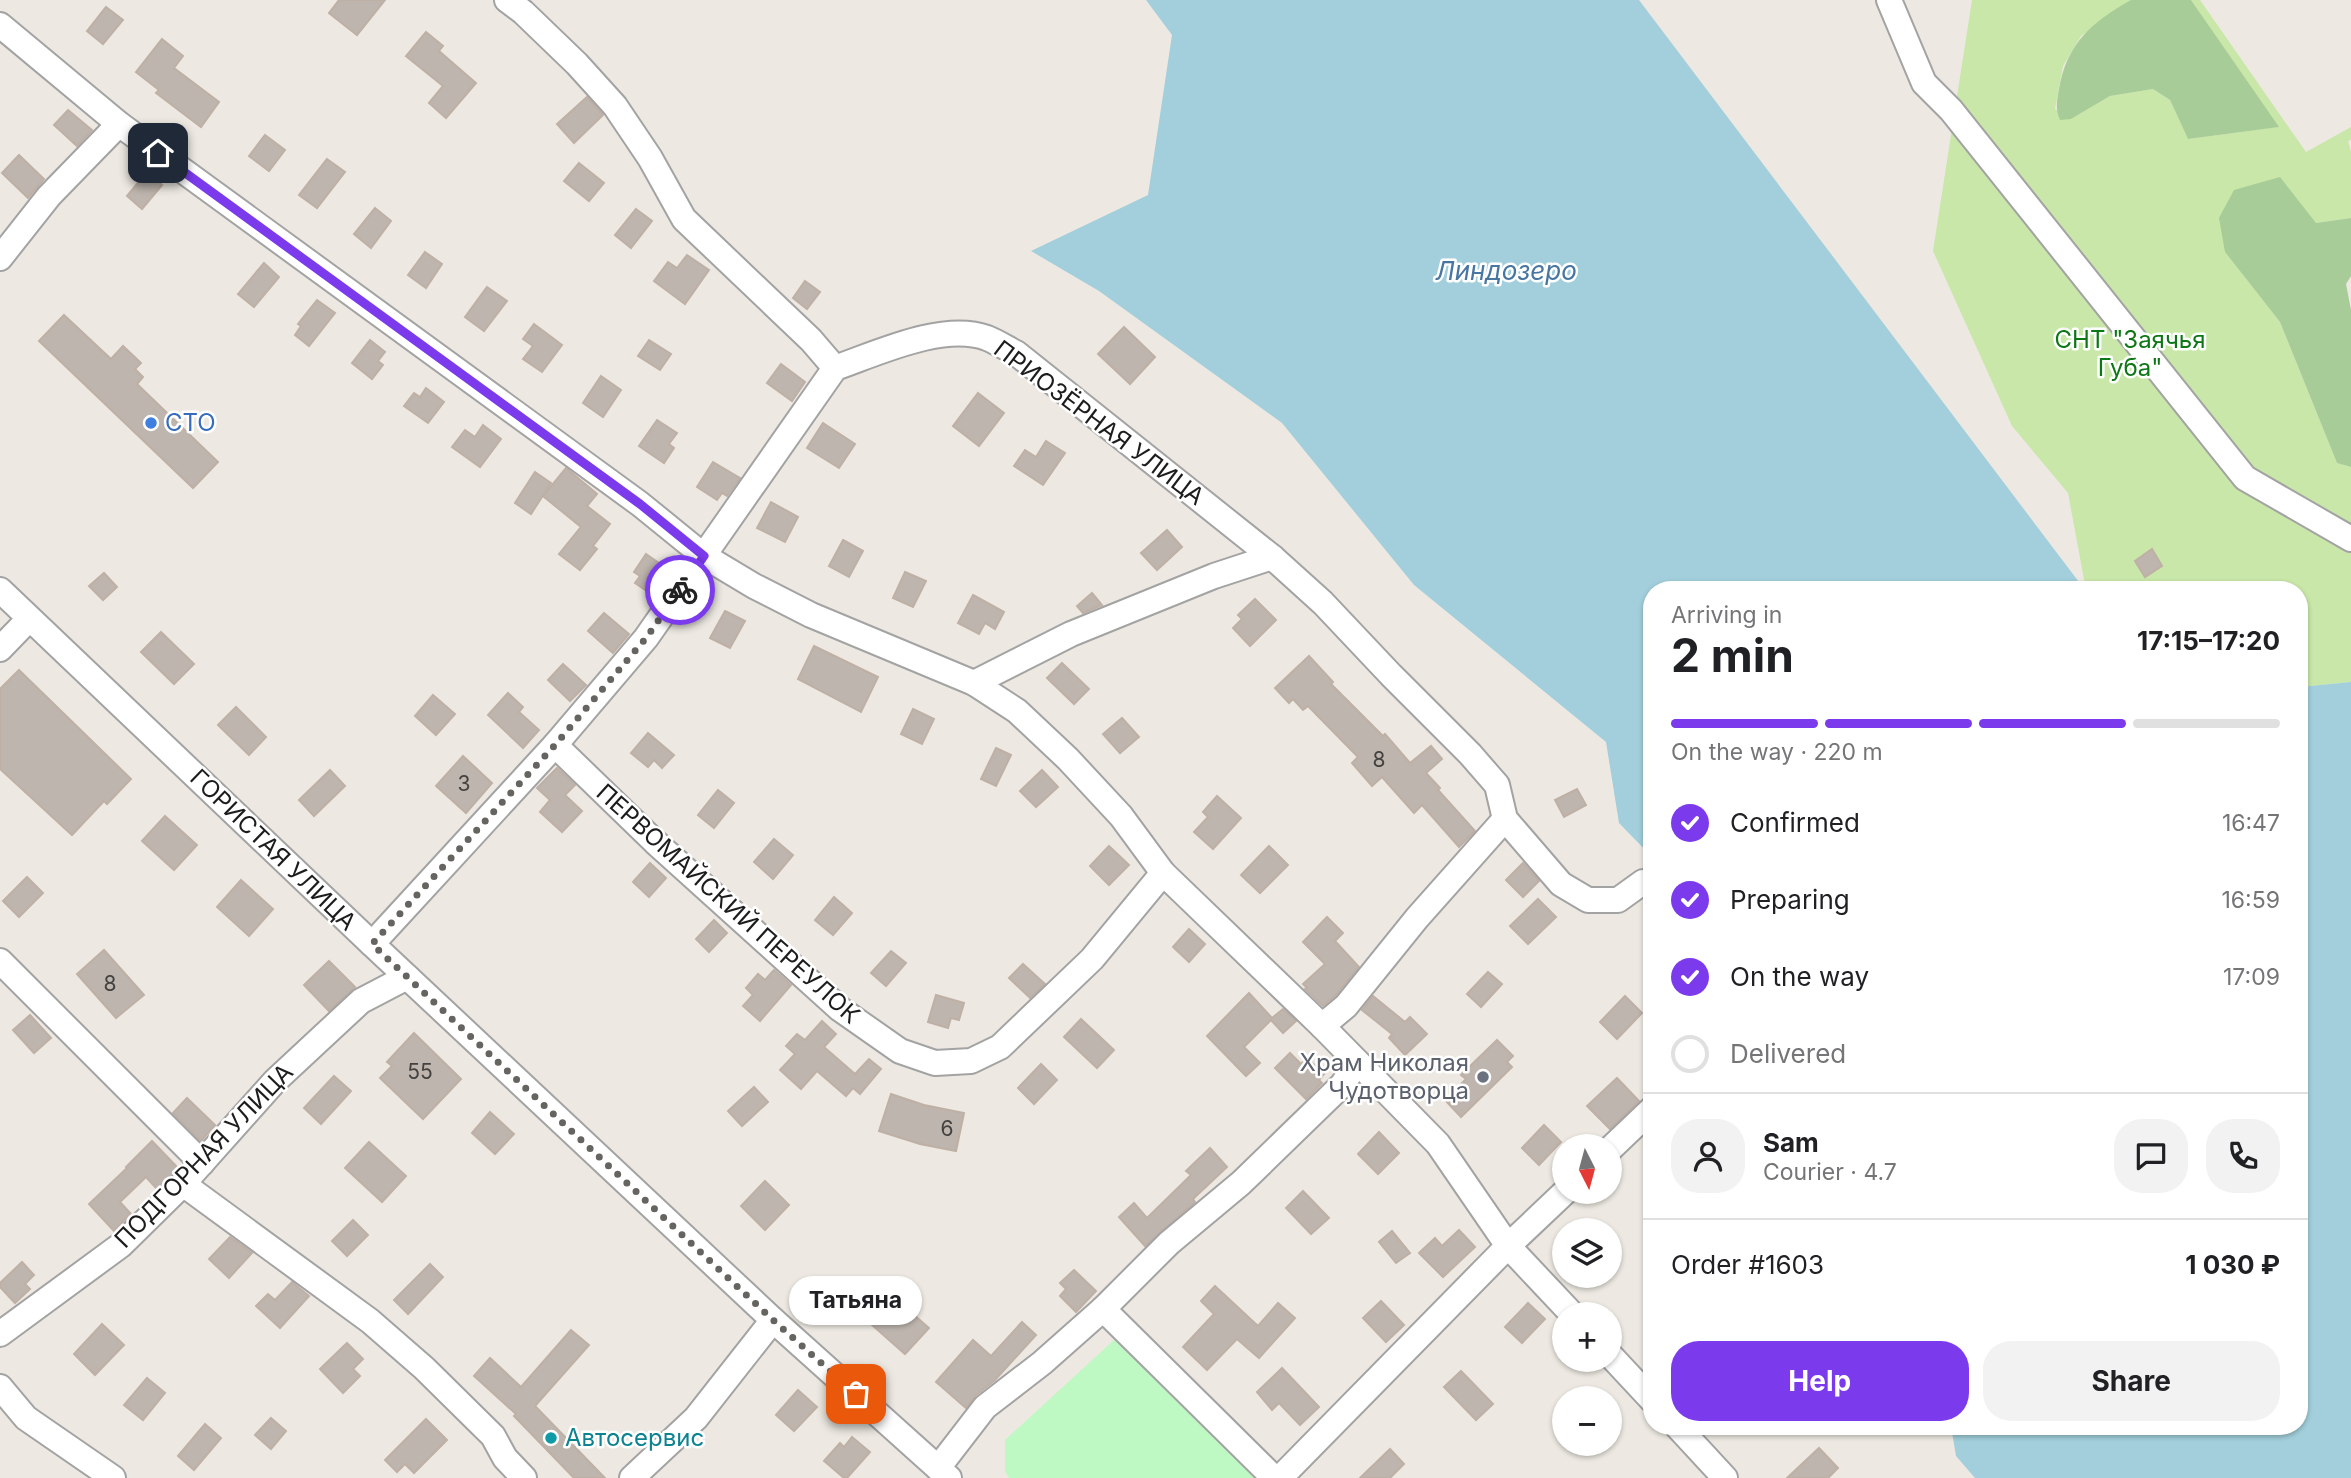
<!DOCTYPE html>
<html lang="en">
<head>
<meta charset="utf-8">
<style>
	:root { --surface:#fff; --page:#f2f2f2; --text:#202124; --muted:#757577; --line:#e0e0e0; --accent:#7c3aed }
	body { margin:0; font-family:Inter,sans-serif; background:var(--page); color:var(--text); height:100vh; display:flex; flex-direction:column; font-size:26px; white-space:nowrap }
	* { box-sizing:border-box; margin:0 }
	p { font-size:23px; color:var(--muted) }
	.icon { flex:none; width:38px; height:38px; fill:none; stroke:currentColor; stroke-width:2; stroke-linecap:round; stroke-linejoin:round }
	.map { position:relative; flex:1; overflow:hidden }
	.panel { position:absolute; left:1643px; top:581px; width:665px; height:854px; display:flex; flex-direction:column; background:var(--surface); border-radius:28px; box-shadow:0 2px 5px #0004 }
	.panel>* { flex:none }
	.needle { width:46px; rotate:174deg }
	.tools { position:absolute; left:1552px; top:1134px; display:grid; gap:14px }
	.tools a { display:grid; place-items:center; width:70px; height:70px; border-radius:50%; background:var(--surface); box-shadow:0 2px 5px #0004; font-size:35px }
	.pin { position:absolute; display:grid; place-items:center; width:60px; height:60px; color:#fff; margin:-30px; border-radius:14px; box-shadow:0 4px 10px #0006 }
	.courier { position:absolute; display:grid; place-items:center; width:70px; height:70px; margin:-35px; border:5px solid #7c3aed; border-radius:50%; background:#fff; color:#222; box-shadow:0 2px 9px #0007 }
	.bubble { position:absolute; height:49px; border-radius:24px; background:var(--surface); box-shadow:0 2px 5px #0004; font-size:23px; font-weight:700; line-height:49px; text-align:center }
	.headline em { font-style:normal; font-weight:700 }
	.headline div { display:flex; flex-direction:column-reverse }
	.headline { display:flex; align-items:center; justify-content:space-between; height:119px; padding:0 28px }
	h1 { font-size:46px; font-weight:700; line-height:52px }
	.bar { display:grid; grid-template-columns:repeat(4,1fr); gap:10px 7px; align-content:center; height:84px; padding:0 28px }
	.bar i { height:9px; border-radius:5px; background:var(--line) }
	.bar .selected { background:var(--accent) }
	.bar p { grid-column:span 4 }
	.line { display:flex; align-items:center; gap:18px; padding:0 28px; border-top:2px solid var(--line) }
	.line div { flex:1 }
	.round { display:grid; place-items:center; flex:none; width:74px; height:74px; border-radius:28px; background:var(--page) }
	ol { padding:0 28px; list-style:none }
	li { display:flex; align-items:center; gap:21px; height:77px }
	li p { margin-inline-start:auto }
	li .icon { padding:7px; border-radius:50%; background:var(--accent); color:#fff; stroke-width:4 }
	li:last-child { color:var(--muted) }
	li i { width:38px; height:38px; border:4px solid var(--line); border-radius:50% }
	.button { display:flex; gap:14px; margin-top:auto; padding:14px 28px }
	.button a { flex:1; height:80px; border-radius:28px; background:var(--accent); color:#fff; font-size:28px; font-weight:700; line-height:80px; text-align:center }
	.button a+a { background:var(--page); color:var(--text) }
	.map>svg:first-child { display:block }
	.grass { fill:#c8e7a8 }
	.forest { fill:#a7cc97 }
	.park { fill:#bef8c2 }
	.water { fill:#a2cfdb }
	.building { fill:#beb5ae; stroke:#bfb0a5; stroke-width:2 }
	.lines { fill:none; stroke-linecap:round; stroke-linejoin:round }
	.minor-casing { stroke:#a3a3a3; stroke-width:28 }
	.minor { stroke:#fff; stroke-width:24 }
	.done { stroke:#656461; stroke-width:7; stroke-dasharray:0 12.6 }
	.route { stroke:#7c3aed; stroke-width:9 }
	.shop-dot { fill:#3f7fe0; stroke:#fff; stroke-width:2.5 }
	.worship-dot { fill:#6b7280; stroke:#fff; stroke-width:2.5 }
	.culture-dot { fill:#0f9aa8; stroke:#fff; stroke-width:2.5 }
	.labels { text-anchor:middle; stroke-width:5; stroke-linejoin:round; paint-order:stroke }
	.number-label { font-size:21px; fill:#444240 }
	.park-label { font-size:24px; fill:#0d7715; stroke:#fff }
	.shop-label { font-size:24px; fill:#366cbe; stroke:#fff; text-anchor:start }
	.street-label { font-size:24px; fill:#1c1c1c; stroke:#fff }
	.worship-label { font-size:24px; fill:#5b616d; stroke:#fff; text-anchor:end }
	.culture-label { font-size:24px; fill:#0d838f; stroke:#fff; text-anchor:start }
	.water-label { font-size:26px; font-style:italic; fill:#4876a1; stroke:#fff }
</style>
</head>
<body>
<div class="map">
<svg width="2351" height="1478" viewBox="0 0 2351 1478">
	<rect width="100%" height="100%" fill="#ede9e2"/>
	<polygon class="grass" points="1972,0 2131,0 2081,36 2063,66 2055,109 2071,119 2110,96 2153,89 2170,100 2188,139 2278,127 2191,0 2200,0 2306,152 2351,127 2351,140 2348,141 2351,152 2351,218 2316,223 2225,252 2280,322 2337,463 2351,467 2351,682 2300,687 2300,590 2086,590 2068,493 2012,426 1933,251"/>
	<g class="forest">
		<path d="M2131 0H2191L2279 127 2188 139 2170 100 2153 89 2110 96 2071 119 2060 120C2055 108 2057 101 2059 89 2067 43 2092 22 2131 0Z"/>
		<polygon points="2280,177 2316,223 2351,218 2351,276 2346,284 2351,310 2351,467 2337,463 2280,322 2225,252 2219,218 2234,190"/>
	</g>
	<polygon class="park" points="1125,1337 1282,1478 1009,1478 1005,1471 1005,1440 1114,1340"/>
	<g class="water">
		<polygon points="1146,0 1639,0 2085,590 1652,590 1652,857 1619,823 1606,742 1414,585 1282,423 1099,291 1031,251 1148,195 1172,35"/>
		<polygon points="2351,682 2351,1478 1975,1478 1956,1456 1951,1426 2300,1426 2300,687"/>
	</g>
	<g class="building">
		<polygon points="339,0 385,0 357,35 329,13"/>
		<polygon points="106,7 123,20 103,44 87,31"/>
		<polygon points="426,32 443,46 439,51 476,83 446,118 429,103 443,86 406,56"/>
		<polygon points="162,39 183,56 174,68 219,102 201,127 156,93 159,90 136,72"/>
		<polygon points="587,97 603,115 574,143 557,124"/>
		<polygon points="68,110 92,130 77,146 54,125"/>
		<polygon points="265,135 285,150 269,171 249,156"/>
		<polygon points="19,155 44,179 28,198 2,173"/>
		<polygon points="327,159 345,172 317,208 299,195"/>
		<polygon points="579,163 604,183 589,201 564,181"/>
		<polygon points="147,172 162,185 142,209 127,196"/>
		<polygon points="375,208 391,221 371,248 354,234"/>
		<polygon points="636,209 652,221 631,248 615,235"/>
		<polygon points="425,252 442,264 426,288 408,275"/>
		<polygon points="687,255 709,270 685,304 654,281 668,262 677,268"/>
		<polygon points="264,263 279,277 254,307 238,294"/>
		<polygon points="805,281 820,292 807,309 793,298"/>
		<polygon points="487,287 507,301 484,331 465,317"/>
		<polygon points="317,300 335,313 309,346 295,335 301,326 298,324"/>
		<polygon points="64,315 111,359 123,346 141,363 135,369 143,377 137,384 218,462 193,488 39,341"/>
		<polygon points="534,324 562,345 542,372 523,359 533,346 523,339"/>
		<polygon points="1124,327 1155,357 1130,384 1098,354"/>
		<polygon points="370,340 385,352 378,361 383,365 372,379 352,363"/>
		<polygon points="649,340 671,354 660,370 638,356"/>
		<polygon points="781,364 805,382 792,401 767,383"/>
		<polygon points="601,376 621,390 603,417 583,403"/>
		<polygon points="426,388 444,402 428,423 404,406 414,393 420,397"/>
		<polygon points="978,393 1004,413 979,446 953,426"/>
		<polygon points="657,420 677,433 669,444 674,448 664,463 639,446"/>
		<polygon points="823,423 855,444 839,468 807,448"/>
		<polygon points="483,425 501,439 480,467 452,447 465,430 475,437"/>
		<polygon points="1046,441 1065,453 1043,485 1014,466 1025,450 1036,457"/>
		<polygon points="713,462 740,478 727,496 722,493 717,500 697,487"/>
		<polygon points="566,468 597,494 587,506 610,524 593,546 597,549 580,570 559,554 581,527 543,496"/>
		<polygon points="535,472 551,483 531,514 515,503"/>
		<polygon points="771,502 798,517 785,542 757,528"/>
		<polygon points="1167,530 1182,547 1157,570 1141,553"/>
		<polygon points="843,540 863,551 849,577 829,566"/>
		<polygon points="2152,549 2162,566 2145,577 2135,561"/>
		<polygon points="646,554 669,570 651,594 635,583 640,576 634,572"/>
		<polygon points="905,572 926,581 913,607 893,598"/>
		<polygon points="104,573 117,587 103,600 89,586"/>
		<polygon points="1092,593 1102,605 1083,613 1077,606"/>
		<polygon points="973,595 1004,612 995,629 985,623 979,634 958,623"/>
		<polygon points="1255,599 1276,620 1250,646 1233,628 1242,619 1238,615"/>
		<polygon points="725,611 745,621 730,648 710,638"/>
		<polygon points="604,613 629,634 613,653 588,631"/>
		<polygon points="161,632 194,664 174,684 141,652"/>
		<polygon points="814,646 878,677 861,712 798,679"/>
		<polygon points="1309,656 1333,682 1331,684 1383,736 1385,734 1410,763 1431,746 1442,759 1426,773 1440,788 1438,790 1475,831 1459,847 1422,805 1414,813 1382,777 1372,786 1352,763 1358,757 1308,706 1303,710 1293,699 1289,703 1275,688"/>
		<polygon points="1062,663 1089,689 1074,704 1047,678"/>
		<polygon points="563,664 586,685 570,701 548,680"/>
		<polygon points="19,670 131,779 107,804 104,801 72,835 0,769 0,689"/>
		<polygon points="508,693 523,707 519,712 539,730 523,748 488,715"/>
		<polygon points="433,695 455,714 436,735 415,716"/>
		<polygon points="236,707 266,737 249,755 218,725"/>
		<polygon points="913,709 934,719 922,744 901,734"/>
		<polygon points="1122,718 1139,737 1120,753 1103,734"/>
		<polygon points="648,733 674,755 662,768 654,760 648,767 631,753"/>
		<polygon points="996,748 1011,755 996,786 981,779"/>
		<polygon points="463,756 492,783 466,813 436,786"/>
		<polygon points="557,768 575,785 565,795 582,811 562,832 540,812 550,800 537,788"/>
		<polygon points="330,770 345,786 314,816 299,800"/>
		<polygon points="1042,770 1058,787 1036,807 1020,791"/>
		<polygon points="1577,789 1586,805 1564,817 1555,800"/>
		<polygon points="718,790 734,803 714,828 698,815"/>
		<polygon points="1217,796 1241,818 1213,849 1194,832 1208,817 1203,812"/>
		<polygon points="165,816 197,845 174,870 142,841"/>
		<polygon points="774,839 793,855 773,879 754,862"/>
		<polygon points="1109,846 1129,865 1109,885 1090,866"/>
		<polygon points="1269,846 1288,865 1260,893 1241,875"/>
		<polygon points="650,863 666,878 649,897 633,882"/>
		<polygon points="1523,863 1539,881 1523,897 1506,880"/>
		<polygon points="27,877 43,893 19,917 3,901"/>
		<polygon points="241,880 273,909 249,936 217,907"/>
		<polygon points="834,897 852,913 833,935 815,920"/>
		<polygon points="1538,899 1556,917 1528,944 1510,926"/>
		<polygon points="1327,917 1343,933 1335,941 1359,967 1335,996 1323,1006 1305,989 1307,988 1303,984 1325,964 1303,942"/>
		<polygon points="714,920 727,933 709,952 696,939"/>
		<polygon points="1189,929 1205,944 1189,962 1173,947"/>
		<polygon points="104,950 144,995 116,1018 77,974"/>
		<polygon points="891,951 906,963 886,986 871,973"/>
		<polygon points="329,961 355,987 329,1011 304,985"/>
		<polygon points="1023,964 1045,984 1030,998 1009,978"/>
		<polygon points="774,970 791,985 760,1021 743,1006 753,995 746,988 758,974 765,980"/>
		<polygon points="1488,972 1502,984 1481,1007 1467,994"/>
		<polygon points="1249,993 1272,1018 1283,1009 1296,1021 1283,1033 1271,1020 1244,1047 1260,1063 1246,1076 1207,1036"/>
		<polygon points="936,995 964,1003 959,1020 951,1018 948,1028 928,1022"/>
		<polygon points="1373,996 1405,1022 1410,1017 1427,1034 1405,1055 1389,1038 1392,1034 1362,1010"/>
		<polygon points="1625,996 1642,1013 1617,1039 1600,1022"/>
		<polygon points="30,1015 51,1038 34,1053 13,1030"/>
		<polygon points="1081,1019 1114,1050 1097,1068 1064,1037"/>
		<polygon points="822,1021 836,1034 824,1047 855,1074 869,1059 881,1069 860,1094 853,1088 846,1096 817,1071 801,1089 780,1070 795,1054 786,1046 797,1034 805,1040"/>
		<polygon points="414,1033 461,1079 423,1119 380,1078 392,1066 387,1062"/>
		<polygon points="1497,1040 1513,1056 1507,1062 1512,1067 1461,1117 1445,1100 1466,1079 1461,1075"/>
		<polygon points="1290,1053 1301,1064 1307,1058 1324,1074 1319,1080 1322,1083 1306,1099 1275,1068"/>
		<polygon points="1041,1064 1057,1080 1034,1104 1018,1088"/>
		<polygon points="334,1076 351,1091 321,1124 304,1108"/>
		<polygon points="1617,1078 1639,1101 1610,1129 1587,1106"/>
		<polygon points="754,1087 768,1102 742,1126 728,1111"/>
		<polygon points="891,1094 924,1105 964,1113 956,1151 920,1144 879,1131"/>
		<polygon points="187,1098 215,1125 201,1141 173,1113"/>
		<polygon points="490,1112 514,1134 495,1154 472,1133"/>
		<polygon points="1544,1125 1561,1142 1539,1165 1522,1148"/>
		<polygon points="1379,1132 1399,1153 1378,1174 1358,1154"/>
		<polygon points="152,1141 178,1168 157,1189 146,1177 120,1202 131,1214 114,1231 89,1204 127,1168 126,1167"/>
		<polygon points="369,1142 406,1176 382,1202 345,1168"/>
		<polygon points="1210,1148 1227,1167 1193,1199 1195,1202 1145,1246 1119,1217 1134,1203 1147,1218 1191,1175 1186,1171"/>
		<polygon points="765,1181 789,1205 765,1230 741,1206"/>
		<polygon points="1303,1191 1329,1218 1311,1234 1286,1208"/>
		<polygon points="353,1220 368,1235 347,1256 332,1241"/>
		<polygon points="1459,1230 1475,1247 1443,1277 1419,1253 1435,1238 1442,1246"/>
		<polygon points="1392,1231 1410,1253 1396,1263 1379,1242"/>
		<polygon points="230,1237 252,1253 229,1278 209,1259"/>
		<polygon points="22,1262 34,1275 25,1284 30,1289 15,1303 0,1287 0,1283"/>
		<polygon points="430,1264 443,1277 408,1314 394,1300"/>
		<polygon points="1074,1270 1096,1291 1076,1312 1060,1296 1066,1289 1060,1283"/>
		<polygon points="292,1282 309,1296 280,1328 256,1306 268,1294 275,1300"/>
		<polygon points="1215,1286 1258,1326 1278,1303 1295,1318 1259,1358 1237,1339 1207,1370 1183,1347 1214,1314 1201,1301"/>
		<polygon points="896,1299 929,1328 905,1354 872,1325"/>
		<polygon points="1381,1301 1404,1325 1386,1342 1363,1318"/>
		<polygon points="1528,1303 1545,1319 1522,1343 1505,1327"/>
		<polygon points="1022,1322 1036,1335 995,1380 976,1395 966,1408 936,1382 973,1340 991,1356"/>
		<polygon points="102,1324 124,1345 95,1375 74,1354"/>
		<polygon points="571,1330 589,1345 535,1406 605,1478 574,1478 514,1416 516,1414 474,1376 490,1358 521,1387"/>
		<polygon points="347,1343 363,1359 353,1369 360,1376 343,1393 320,1369"/>
		<polygon points="1282,1368 1319,1407 1300,1425 1279,1403 1272,1410 1257,1392"/>
		<polygon points="1461,1371 1493,1404 1476,1420 1444,1387"/>
		<polygon points="147,1378 165,1393 143,1420 124,1405"/>
		<polygon points="798,1390 817,1407 794,1431 776,1415"/>
		<polygon points="271,1418 286,1431 271,1449 255,1435"/>
		<polygon points="426,1419 447,1440 414,1473 405,1464 397,1472 385,1460"/>
		<polygon points="205,1424 221,1438 194,1470 178,1456"/>
		<polygon points="852,1437 870,1452 847,1478 844,1478 824,1461 840,1443 844,1447"/>
		<polygon points="1819,1448 1838,1468 1828,1478 1787,1478"/>
		<polygon points="1390,1449 1404,1464 1390,1478 1360,1478"/>
	</g>
	<g class="lines">
		<g class="minor-casing">
			<g id="minor">
				<polyline points="507,0 523,12 577,64 615,106 650,158 684,219 811,340 835,368"/>
				<polyline points="1889,0 1924,83 1951,110 2245,478 2351,539"/>
				<polyline points="0,25 119,124 640,504 704,556 754,586 811,615 974,683 1017,711 1068,759 1121,816 1163,873 1322,1026 1438,1144 1508,1246 1572,1314"/>
				<polyline points="0,258 49,196 119,124"/>
				<path d="M835 368C878 353 943 322 987 338 997 342 1006 348 1016 353L1272 557 1323 603 1391 675 1470 754 1497 785 1505 819 1561 884 1588 900H1618L1643 882"/>
				<polyline points="0,590 372,944 773,1320 949,1478"/>
				<polyline points="0,649 29,619"/>
				<polyline points="974,683 1071,634 1214,576 1272,557"/>
				<polyline points="555,745 655,842 840,1009 900,1051 935,1063 971,1061 1000,1047 1092,959 1163,873"/>
				<polyline points="372,944 555,745 646,638 835,368"/>
				<polyline points="0,961 202,1163"/>
				<polyline points="1322,1026 1346,1006 1417,918 1505,819"/>
				<polyline points="1610,1149 1652,1109"/>
				<polyline points="183,1184 370,1321 424,1368 493,1436 505,1458 524,1478"/>
				<polyline points="1103,1309 1274,1478"/>
				<polyline points="0,1334 121,1245 183,1184 275,1081 361,1001 407,977"/>
				<polyline points="1610,1355 1652,1400"/>
				<polyline points="0,1387 26,1418 113,1478"/>
				<polyline points="1677,1426 1725,1478"/>
				<polyline points="938,1468 985,1407 1042,1363 1103,1309 1169,1243 1241,1183 1343,1084 1357,1062"/>
				<polyline points="632,1478 696,1418 773,1320"/>
				<polyline points="1280,1478 1508,1246 1565,1192"/>
			</g>
		</g>
		<use href="#minor" class="minor"/>
	</g>
	<g class="lines">
		<polyline class="done" points="680,590 646,638 555,745 372,944 773,1320 856,1394"/>
		<polyline class="route" points="158,153 640,504 704,556 680,590"/>
	</g>
	<circle class="shop-dot" cx="151" cy="423" r="7"/>
	<circle class="worship-dot" cx="1483" cy="1077" r="7"/>
	<circle class="culture-dot" cx="551" cy="1438" r="7"/>
	<g class="labels">
		<g class="number-label">
			<text x="1379" y="767">8</text>
			<text x="464" y="791">3</text>
			<text x="110" y="991">8</text>
			<text x="420" y="1079">55</text>
			<text x="947" y="1136">6</text>
		</g>
		<g class="park-label">
			<text x="2130" y="348">СНТ "Заячья<tspan x="2130" dy="28">Губа"</tspan></text>
		</g>
		<g class="shop-label">
			<text x="165" y="431">СТО</text>
		</g>
		<g class="street-label">
			<text transform="translate(1099 423) rotate(37)" y="8">ПРИОЗЁРНАЯ УЛИЦА</text>
			<text transform="translate(273 850) rotate(44)" y="8">ГОРИСТАЯ УЛИЦА</text>
			<text transform="translate(728 904) rotate(42)" y="8">ПЕРВОМАЙСКИЙ ПЕРЕУЛОК</text>
			<text transform="translate(204 1156) rotate(-46)" y="8">ПОДГОРНАЯ УЛИЦА</text>
		</g>
		<g class="worship-label">
			<text x="1469" y="1071">Храм Николая<tspan x="1469" dy="28">Чудотворца</tspan></text>
		</g>
		<g class="culture-label">
			<text x="565" y="1446">Автосервис</text>
		</g>
		<g class="water-label">
			<text x="1506" y="280">Линдозеро</text>
		</g>
	</g>
</svg>
<div class="tools">
<a><svg class="needle" viewBox="-14 -14 28 28"><path d="M0-13l5 13h-10z" fill="#e53935"/><path d="M0 13l5-13h-10z" fill="#757577"/></svg></a>
<a><svg class="icon" aria-label="layers" viewBox="0 0 24 24"><path d="M12 4l9 5-9 5-9-5zM3 14l9 5 9-5"/></svg></a>
<a>+</a>
<a>−</a>
</div>
<div class="pin" style="left:856px;top:1394px;background:#ea580c"><svg class="icon" aria-label="bag" viewBox="0 0 24 24"><path d="M5 8h14l-1 12H6zM9 8a3 3 0 0 1 6 0"/></svg></div>
<div class="pin" style="left:158px;top:153px;background:#1f2937"><svg class="icon" aria-label="home" viewBox="0 0 24 24"><path d="M3 11l9-7 9 7M6 9v11h12V9"/></svg></div>
<div class="courier" style="left:680px;top:590px"><svg class="icon" aria-label="bike" viewBox="0 0 24 24"><circle cx="6" cy="16" r="4"/><circle cx="18" cy="16" r="4"/><path d="M6 16l4-8h5l3 8M10 8l3 8H6M13 5h3"/></svg></div>
<div class="bubble" style="left:789px;top:1276px;width:133px">Татьяна</div>
<section class="panel">
<div class="headline"><div><h1>2 min</h1><p>Arriving in</p></div><em>17:15–17:20</em></div>
<div class="bar"><i class="selected"></i><i class="selected"></i><i class="selected"></i><i></i><p>On the way · 220 m</p></div>
<ol>
<li><svg class="icon" aria-label="check" viewBox="0 0 24 24"><path d="M5 12l5 5 9-10"/></svg>Confirmed<p>16:47</p></li>
<li><svg class="icon" aria-label="check" viewBox="0 0 24 24"><path d="M5 12l5 5 9-10"/></svg>Preparing<p>16:59</p></li>
<li><svg class="icon" aria-label="check" viewBox="0 0 24 24"><path d="M5 12l5 5 9-10"/></svg>On the way<p>17:09</p></li>
<li><i></i>Delivered</li>
</ol>
<div class="line" style="height:126px"><a class="round"><svg class="icon" aria-label="person" viewBox="0 0 24 24"><circle cx="12" cy="8" r="4"/><path d="M4 21q1-7 8-7t8 7"/></svg></a><div><b>Sam</b><p>Courier · 4.7</p></div><a class="round"><svg class="icon" aria-label="chat" viewBox="0 0 24 24"><path d="M4 5h16v11H9l-5 4z"/></svg></a><a class="round"><svg class="icon" aria-label="phone" viewBox="0 0 24 24"><path d="M5 4h4l2 5-3 2q2 4 5 5l2-3 5 2v4C11 20 4 13 5 4z"/></svg></a></div>
<div class="line" style="height:91px"><div>Order #1603</div><b>1 030 ₽</b></div>
<div class="button"><a>Help</a><a>Share</a></div>
</section>
</div>
</body>
</html>
